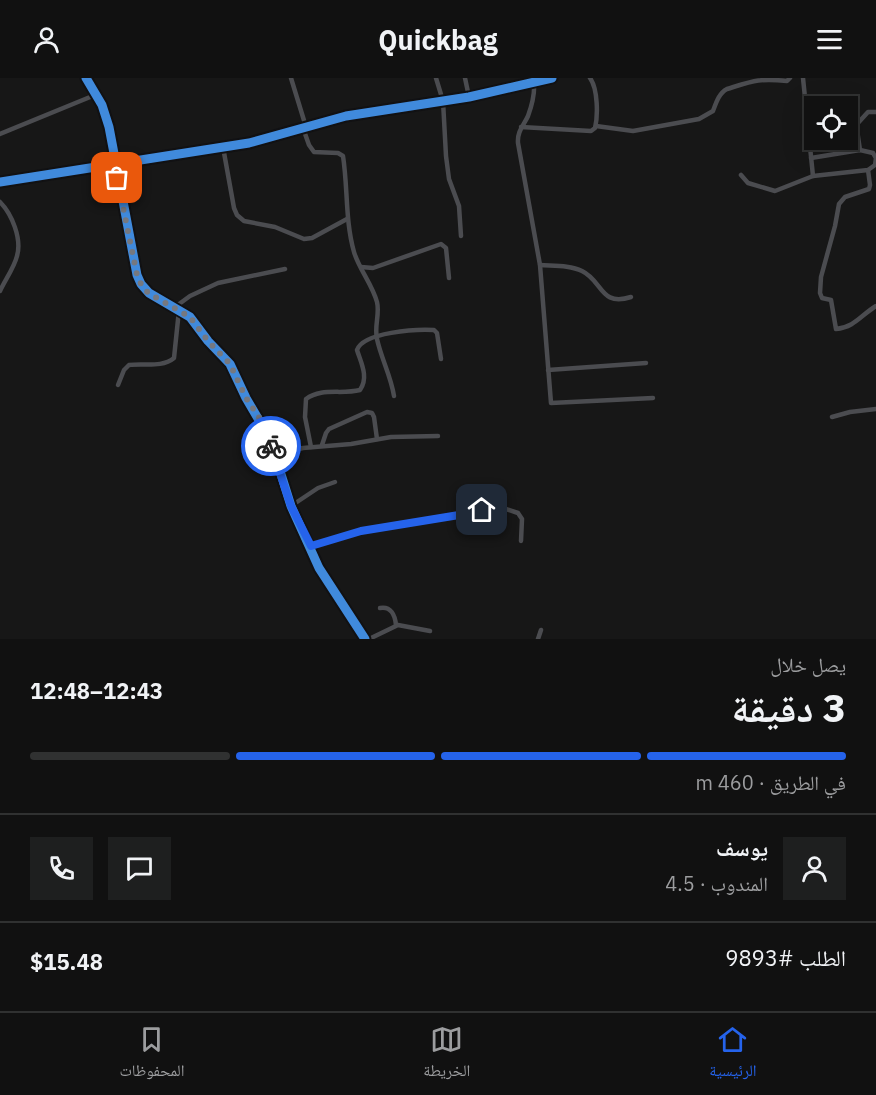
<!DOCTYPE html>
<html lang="ar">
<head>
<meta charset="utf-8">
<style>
	:root { --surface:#111; --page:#1e1f1f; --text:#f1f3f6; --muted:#9c9d9f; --line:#303131; --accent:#2563eb }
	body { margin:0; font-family:"IBM Plex Sans","Noto Naskh Arabic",sans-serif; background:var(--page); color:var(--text); direction:rtl; height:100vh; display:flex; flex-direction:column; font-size:22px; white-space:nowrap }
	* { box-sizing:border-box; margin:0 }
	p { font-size:20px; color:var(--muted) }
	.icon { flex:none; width:33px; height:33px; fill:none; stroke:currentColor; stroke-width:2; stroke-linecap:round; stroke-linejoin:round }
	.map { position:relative; height:561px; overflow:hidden; direction:ltr }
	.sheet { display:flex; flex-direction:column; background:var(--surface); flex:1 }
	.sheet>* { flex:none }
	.buttons { position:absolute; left:804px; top:18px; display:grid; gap:12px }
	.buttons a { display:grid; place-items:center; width:54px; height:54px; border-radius:0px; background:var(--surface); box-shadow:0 6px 24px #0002,0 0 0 2px var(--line); font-size:30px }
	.pin { position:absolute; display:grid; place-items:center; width:51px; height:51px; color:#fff; margin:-26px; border-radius:12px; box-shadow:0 3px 9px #0006 }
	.courier { position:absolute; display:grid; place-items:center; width:60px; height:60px; margin:-30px; border:4px solid #2563eb; border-radius:50%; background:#fff; color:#222; box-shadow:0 2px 8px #0007 }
	.headline em { font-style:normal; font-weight:800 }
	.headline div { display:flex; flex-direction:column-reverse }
	.headline { display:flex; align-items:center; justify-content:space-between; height:102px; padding:0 30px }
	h1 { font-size:39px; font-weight:800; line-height:45px }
	.bar { display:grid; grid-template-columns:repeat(4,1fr); gap:9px 6px; align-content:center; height:72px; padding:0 30px }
	.bar i { height:8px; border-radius:4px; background:var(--line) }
	.bar .on { background:var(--accent) }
	.bar p { grid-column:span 4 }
	.line { display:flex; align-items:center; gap:15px; padding:0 30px; border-top:2px solid var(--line) }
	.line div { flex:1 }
	.round { display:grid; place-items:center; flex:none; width:63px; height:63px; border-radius:0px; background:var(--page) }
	header { display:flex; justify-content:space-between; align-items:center; height:78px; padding:0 30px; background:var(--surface); font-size:27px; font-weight:800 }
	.tabs { display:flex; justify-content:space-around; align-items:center; height:84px; border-top:2px solid var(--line); background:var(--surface); font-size:16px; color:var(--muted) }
	.tabs a { display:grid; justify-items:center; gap:3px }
	.tabs .on { color:var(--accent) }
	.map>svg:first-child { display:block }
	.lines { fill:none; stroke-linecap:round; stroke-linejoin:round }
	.minor { stroke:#4b4c50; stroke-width:4.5 }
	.tertiary { stroke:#4b4c50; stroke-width:6 }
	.cycleway-casing { stroke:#111113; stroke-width:13 }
	.cycleway { stroke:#408adc; stroke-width:9 }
	.done { stroke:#757880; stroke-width:6; stroke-dasharray:0 10.8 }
	.route { stroke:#2563eb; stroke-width:8 }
</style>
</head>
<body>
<header><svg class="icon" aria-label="menu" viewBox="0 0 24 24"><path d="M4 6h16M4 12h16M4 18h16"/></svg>Quickbag<svg class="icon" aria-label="person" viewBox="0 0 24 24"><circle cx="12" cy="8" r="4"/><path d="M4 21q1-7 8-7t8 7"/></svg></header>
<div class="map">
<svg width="876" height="561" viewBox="0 0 876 561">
	<rect width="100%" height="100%" fill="#171717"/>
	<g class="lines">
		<g class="minor">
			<polyline points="86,0 102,27 109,49 137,197 141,206 149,215 190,239 208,263 230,286 246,320 263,349 275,377 291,428 319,490 365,561"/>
			<polyline points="291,0 306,49"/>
			<polyline points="436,0 443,23 446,78 449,101 459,128 461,158"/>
			<polyline points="465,0 469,19"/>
			<polyline points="803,0 813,98"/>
			<path d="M534 4C535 16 532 27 528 38 524 47 517 53 518 65L540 187 551 325 653 320"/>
			<polyline points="856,45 860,72"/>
			<polyline points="848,47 858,45 868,34 876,34"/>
			<path d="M596 48 633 53 699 41 713 33C716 25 719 15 727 11 753 3 759 0 787 3L790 0"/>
			<path d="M521 49 591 53 595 50C598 38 598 11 590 0"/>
			<path d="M303 50 309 67 314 74 338 75 343 78C348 110 345 142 354 174 359 191 372 206 377 224 380 236 374 248 377 261 381 280 391 298 394 318"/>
			<polyline points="0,56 95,17"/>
			<polyline points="223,69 234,130 237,137 244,143 275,149 304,161 312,160 347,141"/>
			<path d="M868 92 870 107 869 111 845 119 839 126 835 148 821 199 820 215 822 220 831 222 836 251C855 249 861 237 876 228"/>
			<polyline points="741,97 748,105 775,113 813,98 868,92 875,87 876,80 873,75 860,72 811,80"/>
			<path d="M0 124C12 136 22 161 17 178 14 190 5 202 0 213"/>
			<path d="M540 187C554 188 570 187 582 193 603 203 600 229 631 219"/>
			<polyline points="361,189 373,190 441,166 446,170 449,200"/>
			<polyline points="175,229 190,218 218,205 285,191"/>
			<polyline points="548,292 646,285"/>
			<path d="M118 307 124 292 129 287C144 285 162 290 174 280L179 232"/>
			<polyline points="832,339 850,334 876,331"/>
			<polyline points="322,367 326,355 329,351 367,334 372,335 374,339 377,361"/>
			<path d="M311 369 305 339 306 321C322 309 341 317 360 312 369 299 361 285 357 272 363 254 417 251 434 252L437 255 441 281"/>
			<polyline points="275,377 303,370 351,366 391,359 438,358"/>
			<polyline points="291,428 318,410 335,404"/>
			<polyline points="311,468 361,453 492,430 503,430 518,435 522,441 521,463"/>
			<path d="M380 530C391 528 395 537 396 547"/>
			<polyline points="369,561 398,547 430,553"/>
			<polyline points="538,561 541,552"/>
		</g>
		<polyline class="tertiary" points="0,104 249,65 346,38 469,19 552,0"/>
		<g class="cycleway-casing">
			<g id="cycleway">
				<polyline points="86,0 102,27 109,49 137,197 141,206 149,215 190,239 208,263 230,286 246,320 263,349 275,377 291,428 319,490 365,561"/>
				<polyline points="0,104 249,65 346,38 469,19 552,0"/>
			</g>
		</g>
		<use href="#cycleway" class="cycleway"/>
	</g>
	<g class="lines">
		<polyline class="done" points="117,100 137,197 141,206 148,215 190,239 208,263 230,286 246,320 260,341 271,368"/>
		<polyline class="route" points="271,368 291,428 311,468 361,453 459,437 482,432"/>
	</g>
</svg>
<div class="buttons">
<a><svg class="icon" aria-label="locate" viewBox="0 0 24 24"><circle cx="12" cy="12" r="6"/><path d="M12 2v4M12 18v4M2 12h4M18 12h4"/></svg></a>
</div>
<div class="pin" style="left:117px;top:100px;background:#ea580c"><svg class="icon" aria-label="bag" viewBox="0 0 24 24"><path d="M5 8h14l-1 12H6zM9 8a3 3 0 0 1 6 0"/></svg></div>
<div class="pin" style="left:482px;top:432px;background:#1f2937"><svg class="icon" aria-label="home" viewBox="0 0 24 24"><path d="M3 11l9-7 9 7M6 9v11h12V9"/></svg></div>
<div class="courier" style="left:271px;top:368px"><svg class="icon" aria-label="bike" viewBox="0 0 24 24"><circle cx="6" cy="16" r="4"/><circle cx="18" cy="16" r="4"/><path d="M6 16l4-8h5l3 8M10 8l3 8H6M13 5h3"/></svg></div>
</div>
<section class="sheet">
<div class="headline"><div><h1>3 دقيقة</h1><p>يصل خلال</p></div><em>12:43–12:48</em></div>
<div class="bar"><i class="on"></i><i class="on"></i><i class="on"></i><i></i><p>في الطريق · 460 m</p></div>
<div class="line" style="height:108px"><a class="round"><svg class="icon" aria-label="person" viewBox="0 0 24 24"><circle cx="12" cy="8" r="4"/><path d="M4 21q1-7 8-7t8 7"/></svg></a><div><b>يوسف</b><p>المندوب · 4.5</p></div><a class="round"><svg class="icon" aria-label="chat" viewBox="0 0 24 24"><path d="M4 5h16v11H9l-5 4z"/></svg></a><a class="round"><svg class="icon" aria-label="phone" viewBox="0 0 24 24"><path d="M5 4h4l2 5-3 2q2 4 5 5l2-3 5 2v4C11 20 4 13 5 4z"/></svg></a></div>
<div class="line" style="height:78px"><div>الطلب #9893</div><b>$15.48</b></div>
</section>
<nav class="tabs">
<a class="on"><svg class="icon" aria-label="home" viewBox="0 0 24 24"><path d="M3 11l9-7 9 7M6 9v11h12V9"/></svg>الرئيسية</a>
<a><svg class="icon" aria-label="map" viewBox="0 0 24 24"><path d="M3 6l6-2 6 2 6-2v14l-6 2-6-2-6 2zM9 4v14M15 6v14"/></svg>الخريطة</a>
<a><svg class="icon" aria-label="saved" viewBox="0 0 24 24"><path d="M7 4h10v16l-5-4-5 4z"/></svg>المحفوظات</a>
</nav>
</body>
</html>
